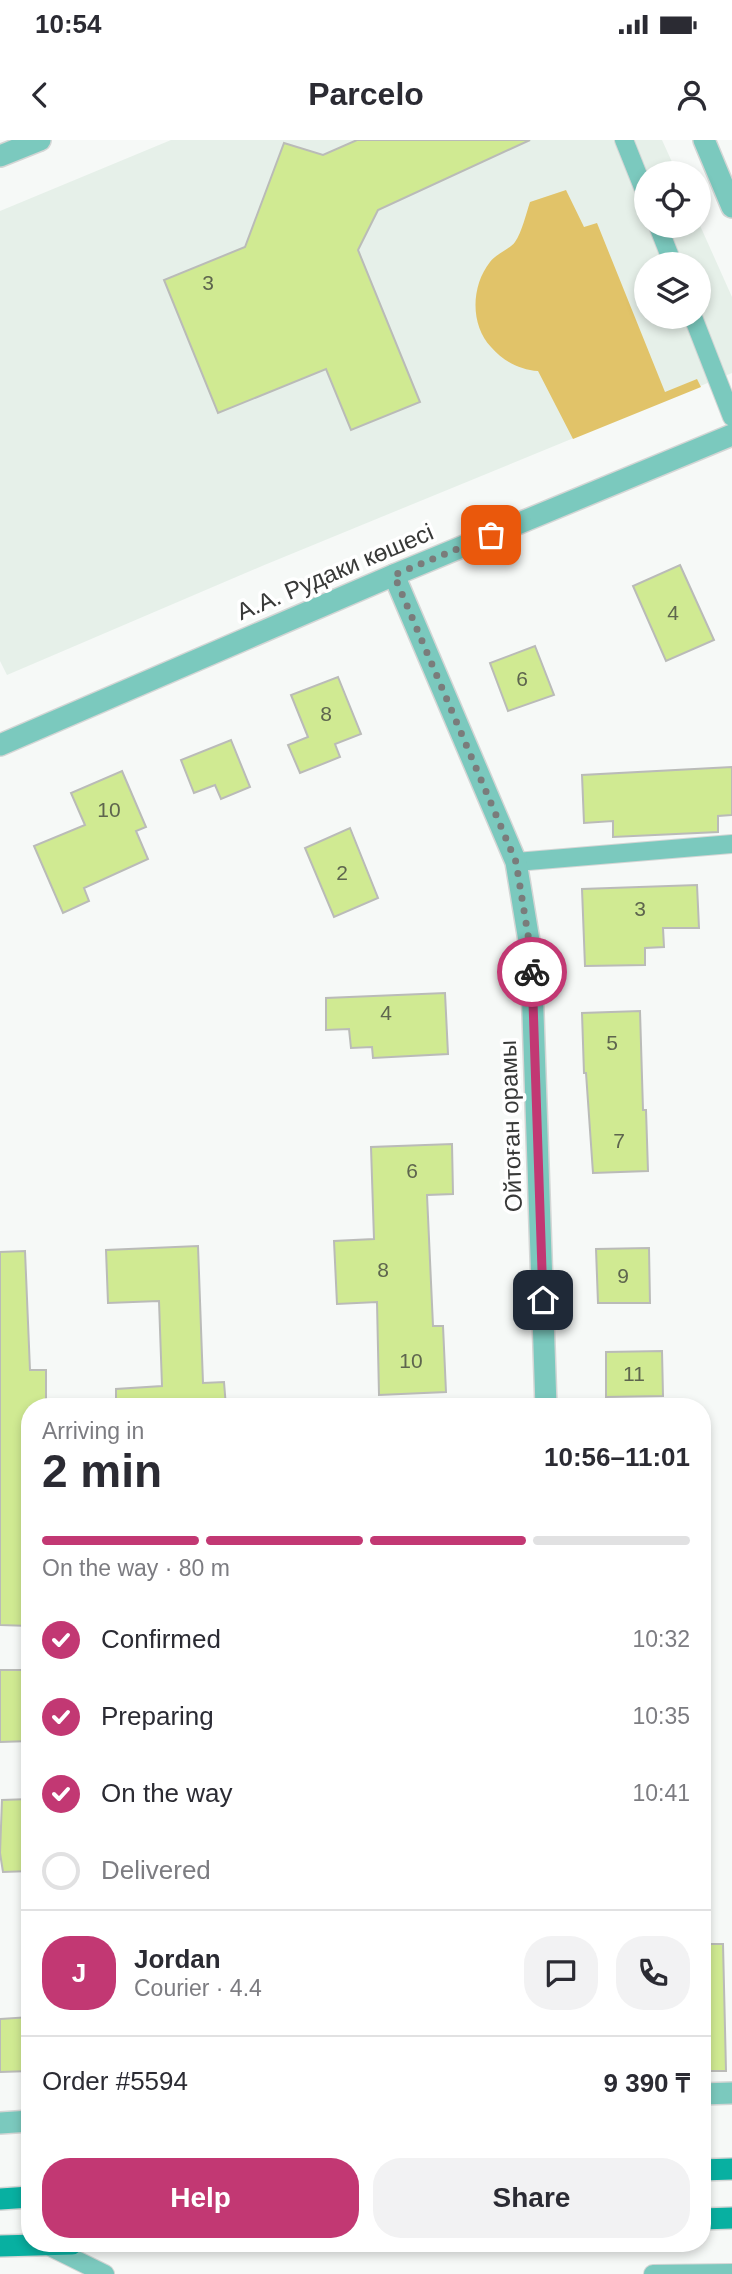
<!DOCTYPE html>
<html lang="en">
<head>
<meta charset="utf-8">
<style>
	:root { --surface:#fff; --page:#f2f2f3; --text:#2b2b33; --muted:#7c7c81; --line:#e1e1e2; --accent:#c23873 }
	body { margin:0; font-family:Arial,sans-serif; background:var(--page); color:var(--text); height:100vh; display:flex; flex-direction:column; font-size:26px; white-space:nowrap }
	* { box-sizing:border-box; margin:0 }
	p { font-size:23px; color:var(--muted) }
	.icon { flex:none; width:38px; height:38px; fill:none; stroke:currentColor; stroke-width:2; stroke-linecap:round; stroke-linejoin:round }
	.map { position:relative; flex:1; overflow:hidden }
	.side { position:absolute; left:21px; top:1258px; width:690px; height:854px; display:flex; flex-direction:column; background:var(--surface); border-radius:28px; box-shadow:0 4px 10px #0003 }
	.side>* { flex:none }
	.tools { position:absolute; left:634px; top:21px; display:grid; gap:14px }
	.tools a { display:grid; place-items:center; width:77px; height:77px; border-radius:50%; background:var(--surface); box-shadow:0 4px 10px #0003; font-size:35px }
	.pin { position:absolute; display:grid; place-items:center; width:60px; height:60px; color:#fff; margin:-30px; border-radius:14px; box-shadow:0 4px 10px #0006 }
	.courier { position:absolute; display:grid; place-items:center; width:70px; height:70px; margin:-35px; border:5px solid #c23873; border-radius:50%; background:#fff; color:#222; box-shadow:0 2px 9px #0007 }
	.overview em { font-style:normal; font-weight:600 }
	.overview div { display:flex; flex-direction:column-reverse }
	.overview { display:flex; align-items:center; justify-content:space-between; height:119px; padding:0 21px }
	h1 { font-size:46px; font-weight:600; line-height:52px }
	.bar { display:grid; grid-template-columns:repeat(4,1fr); gap:10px 7px; align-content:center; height:84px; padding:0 21px }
	.bar i { height:9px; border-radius:5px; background:var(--line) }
	.bar .on { background:var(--accent) }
	.bar p { grid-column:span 4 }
	.line { display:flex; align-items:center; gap:18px; padding:0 21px; border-top:2px solid var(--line) }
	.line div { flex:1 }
	.round { display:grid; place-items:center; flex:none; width:74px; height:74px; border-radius:28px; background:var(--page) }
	ol { padding:0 21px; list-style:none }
	li { display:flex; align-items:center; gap:21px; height:77px }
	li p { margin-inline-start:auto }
	li .icon { padding:7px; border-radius:50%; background:var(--accent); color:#fff; stroke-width:4 }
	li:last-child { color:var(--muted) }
	li i { width:38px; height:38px; border:4px solid var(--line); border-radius:50% }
	.button { display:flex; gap:14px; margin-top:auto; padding:14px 21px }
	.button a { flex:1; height:80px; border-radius:28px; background:var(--accent); color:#fff; font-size:28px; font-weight:600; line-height:80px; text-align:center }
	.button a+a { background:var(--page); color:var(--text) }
	.status { display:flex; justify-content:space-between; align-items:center; height:49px; padding:0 35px; background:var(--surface); direction:ltr }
	.status svg { height:19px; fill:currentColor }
	header { display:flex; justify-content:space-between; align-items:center; height:91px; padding:0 21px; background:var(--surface); font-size:32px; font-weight:600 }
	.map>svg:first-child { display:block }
	.built { fill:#e6f0e9; fill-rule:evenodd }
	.green { fill:#e1c369 }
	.building { fill:#d0ea92; stroke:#babbb8; stroke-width:2 }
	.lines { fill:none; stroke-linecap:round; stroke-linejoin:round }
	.lane-casing { stroke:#d4d6d5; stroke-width:20 }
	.street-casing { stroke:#d4d6d5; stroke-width:24 }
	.secondary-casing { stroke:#d4d6d5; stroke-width:24 }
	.lane { stroke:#7bc9be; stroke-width:18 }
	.street { stroke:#7bc9be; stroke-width:21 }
	.secondary { stroke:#08b0a1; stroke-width:21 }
	.done { stroke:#7a7c7b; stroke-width:7; stroke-dasharray:0 12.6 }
	.route { stroke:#c23873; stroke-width:9 }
	.labels { text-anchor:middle; stroke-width:7; stroke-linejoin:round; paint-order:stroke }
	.number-label { font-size:21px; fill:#5e654e }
	.street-label { font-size:24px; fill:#383938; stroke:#fff }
</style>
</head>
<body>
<div class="status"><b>10:54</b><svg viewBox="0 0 49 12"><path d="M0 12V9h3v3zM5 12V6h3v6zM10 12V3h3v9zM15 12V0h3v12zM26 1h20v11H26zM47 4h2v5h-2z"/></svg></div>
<header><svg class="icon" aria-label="back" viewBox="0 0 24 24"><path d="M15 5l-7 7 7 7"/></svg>Parcelo<svg class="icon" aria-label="person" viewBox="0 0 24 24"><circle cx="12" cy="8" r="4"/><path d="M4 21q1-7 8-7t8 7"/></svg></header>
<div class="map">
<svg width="732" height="2134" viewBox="0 0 732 2134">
	<rect width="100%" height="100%" fill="#f6f9f7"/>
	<path class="built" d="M171 0H662L677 33H646V86H698V81L732 157V233L262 426 7 535 0 521V71ZM646 124H698V177H646Z"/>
	<path class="green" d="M566 50 584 87 597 83 665 252 697 239 701 247 573 299 538 231C520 230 503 221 491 207 470 185 471 146 490 122 496 114 510 109 515 102 522 92 526 74 530 62Z"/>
	<g class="building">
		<polygon points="357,0 530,0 378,70 358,110 420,262 351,290 326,229 218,273 164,140 245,107 284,3 323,15"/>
		<polygon points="680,425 714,500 666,521 633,446"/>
		<polygon points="535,506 554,555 508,571 490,523"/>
		<polygon points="338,537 361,594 335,604 340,617 300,633 288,605 308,597 291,555"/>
		<polygon points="231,600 250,647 221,659 215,645 194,653 181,620"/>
		<polygon points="732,627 732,675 718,676 718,692 613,697 613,681 584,683 582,635"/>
		<polygon points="122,631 146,687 136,691 148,719 84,748 89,761 63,773 34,706 85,685 71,653"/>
		<polygon points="350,688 378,758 334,777 305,708"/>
		<polygon points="697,745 699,788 663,788 664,807 645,808 645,825 585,826 582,749"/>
		<polygon points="445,853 448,914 373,918 372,907 351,908 349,889 326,890 326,858"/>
		<polygon points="640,871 643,970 646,970 648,1031 593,1033 586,933 584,933 582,873"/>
		<polygon points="452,1004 453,1054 427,1055 433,1186 443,1186 446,1252 379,1255 377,1162 337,1164 334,1101 374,1099 371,1007"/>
		<polygon points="198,1106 203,1243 224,1242 226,1267 116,1267 116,1249 162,1246 159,1161 108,1163 106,1110"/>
		<polygon points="649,1108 650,1163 598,1163 596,1109"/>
		<polygon points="25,1111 30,1230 46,1230 46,1267 30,1267 30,1486 0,1485 0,1112"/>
		<polygon points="662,1211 663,1256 606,1257 606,1212"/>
		<polygon points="0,1530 30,1530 30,1601 0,1602"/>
		<polygon points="30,1659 30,1731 3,1732 0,1713 2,1660"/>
		<polygon points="702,1804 723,1804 726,1931 702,1931"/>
		<polygon points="30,1877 30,1931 0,1932 0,1879"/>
	</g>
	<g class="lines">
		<g class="lane-casing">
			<g id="lane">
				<polyline points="624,0 646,55"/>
				<polyline points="658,86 673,124"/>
				<polyline points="693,177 732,277"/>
				<polyline points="516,722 732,704"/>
				<polyline points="46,2105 105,2134"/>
				<polyline points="653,2134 732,2133"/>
			</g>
		</g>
		<g class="street-casing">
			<g id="street">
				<polyline points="704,0 732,67"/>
				<polyline points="0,16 40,0"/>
				<polyline points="394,435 516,722 531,813 546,1267"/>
				<polyline points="0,605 394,435 732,295"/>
				<polyline points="702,1954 732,1953"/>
				<polyline points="0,1983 30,1981"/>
			</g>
		</g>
		<g class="secondary-casing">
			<g id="secondary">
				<polyline points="702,2030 732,2029"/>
				<polyline points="0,2059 30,2057"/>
				<polyline points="702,2079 732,2078"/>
				<polyline points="0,2106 72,2104"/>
			</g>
		</g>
		<use href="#lane" class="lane"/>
		<use href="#street" class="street"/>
		<use href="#secondary" class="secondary"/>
	</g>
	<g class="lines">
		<polyline class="done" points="491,395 394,435 516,722 531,813 532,832"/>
		<polyline class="route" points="532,832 543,1160"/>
	</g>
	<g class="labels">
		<g class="number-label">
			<text x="208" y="150">3</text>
			<text x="673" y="480">4</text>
			<text x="522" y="546">6</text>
			<text x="326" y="581">8</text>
			<text x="109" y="677">10</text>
			<text x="342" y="740">2</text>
			<text x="640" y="776">3</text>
			<text x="386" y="880">4</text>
			<text x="612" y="910">5</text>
			<text x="619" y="1008">7</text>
			<text x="412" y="1038">6</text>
			<text x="383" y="1137">8</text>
			<text x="623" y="1143">9</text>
			<text x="411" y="1228">10</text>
			<text x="634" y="1241">11</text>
		</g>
		<g class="street-label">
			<text transform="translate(335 432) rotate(-23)" y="8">А.А. Рудаки көшесі</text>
			<text transform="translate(511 986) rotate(-92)" y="8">Ойтоған орамы</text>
		</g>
	</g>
</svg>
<div class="tools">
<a><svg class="icon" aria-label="locate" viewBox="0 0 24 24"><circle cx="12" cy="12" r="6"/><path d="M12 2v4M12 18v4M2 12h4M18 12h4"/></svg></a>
<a><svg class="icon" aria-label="layers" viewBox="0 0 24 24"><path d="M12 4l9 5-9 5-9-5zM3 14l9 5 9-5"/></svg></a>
</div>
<div class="pin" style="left:491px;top:395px;background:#ea580c"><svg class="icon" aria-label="bag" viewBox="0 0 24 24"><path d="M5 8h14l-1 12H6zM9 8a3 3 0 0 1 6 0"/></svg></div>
<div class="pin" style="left:543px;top:1160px;background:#1f2937"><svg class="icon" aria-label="home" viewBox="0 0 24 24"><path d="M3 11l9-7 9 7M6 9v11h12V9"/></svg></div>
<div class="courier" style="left:532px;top:832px"><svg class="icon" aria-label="bike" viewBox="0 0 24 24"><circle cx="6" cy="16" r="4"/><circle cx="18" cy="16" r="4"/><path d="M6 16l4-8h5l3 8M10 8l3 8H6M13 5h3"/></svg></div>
<section class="side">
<div class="overview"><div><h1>2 min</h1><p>Arriving in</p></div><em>10:56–11:01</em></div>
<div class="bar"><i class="on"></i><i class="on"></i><i class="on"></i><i></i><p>On the way · 80 m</p></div>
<ol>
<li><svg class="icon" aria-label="check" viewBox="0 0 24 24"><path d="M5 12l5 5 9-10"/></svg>Confirmed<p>10:32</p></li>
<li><svg class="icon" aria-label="check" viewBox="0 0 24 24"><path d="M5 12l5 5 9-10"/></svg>Preparing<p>10:35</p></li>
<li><svg class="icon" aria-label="check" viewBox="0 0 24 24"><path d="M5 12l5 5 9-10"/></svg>On the way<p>10:41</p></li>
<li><i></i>Delivered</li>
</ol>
<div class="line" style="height:126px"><b class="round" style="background:var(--accent);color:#fff">J</b><div><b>Jordan</b><p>Courier · 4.4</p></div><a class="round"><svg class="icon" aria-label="chat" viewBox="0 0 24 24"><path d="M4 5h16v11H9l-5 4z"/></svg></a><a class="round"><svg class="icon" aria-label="phone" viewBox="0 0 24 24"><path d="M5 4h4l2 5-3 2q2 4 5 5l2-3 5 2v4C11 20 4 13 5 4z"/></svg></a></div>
<div class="line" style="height:91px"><div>Order #5594</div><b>9 390 ₸</b></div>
<div class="button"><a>Help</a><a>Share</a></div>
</section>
</div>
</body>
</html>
